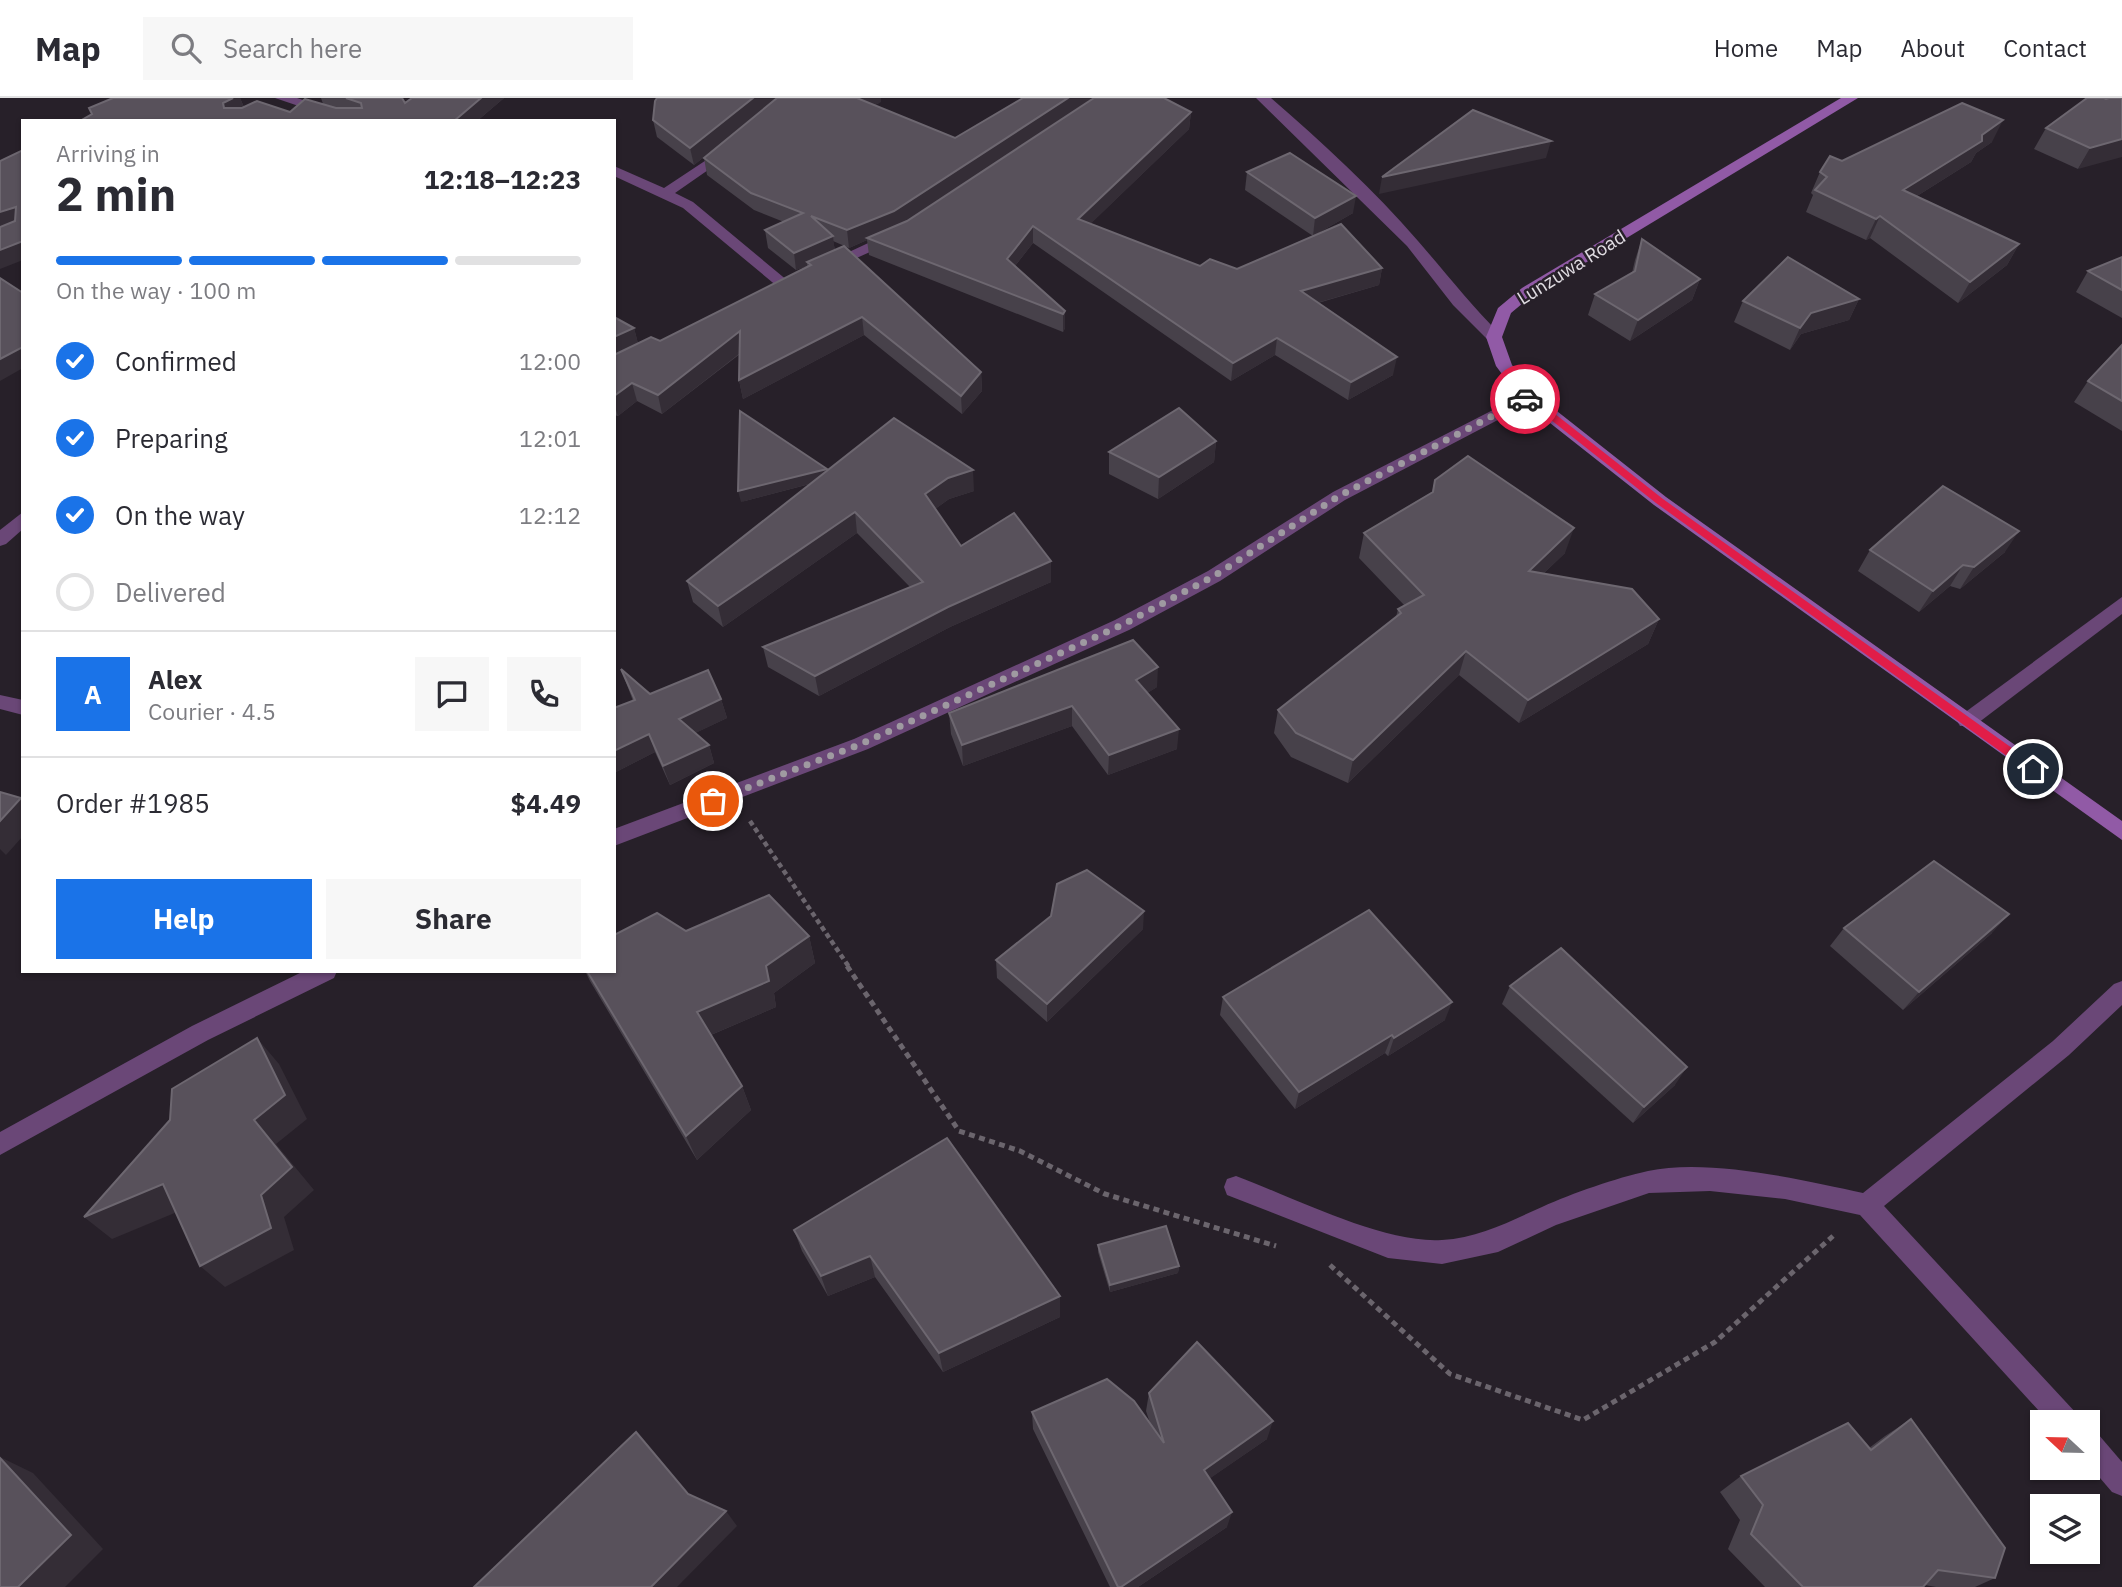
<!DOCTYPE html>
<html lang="en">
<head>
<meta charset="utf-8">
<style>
	:root { --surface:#fff; --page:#f7f7f7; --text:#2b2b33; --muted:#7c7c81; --line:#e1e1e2; --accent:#1a73e8 }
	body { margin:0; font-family:"IBM Plex Sans",sans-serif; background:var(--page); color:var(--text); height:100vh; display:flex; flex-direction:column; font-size:26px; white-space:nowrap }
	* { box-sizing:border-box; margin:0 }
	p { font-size:23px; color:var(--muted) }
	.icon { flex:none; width:38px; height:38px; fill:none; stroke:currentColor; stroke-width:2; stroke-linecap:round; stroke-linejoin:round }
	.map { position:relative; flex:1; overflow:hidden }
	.panel { position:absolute; left:21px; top:21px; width:595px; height:854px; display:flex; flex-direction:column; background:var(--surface); border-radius:0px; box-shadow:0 2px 5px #0004 }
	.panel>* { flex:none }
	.needle { width:46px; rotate:292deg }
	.tools { position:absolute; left:2030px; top:1312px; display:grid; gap:14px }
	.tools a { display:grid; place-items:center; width:70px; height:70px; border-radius:0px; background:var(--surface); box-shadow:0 2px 5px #0004; font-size:35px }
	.pin { position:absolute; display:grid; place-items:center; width:60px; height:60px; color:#fff; margin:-30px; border:4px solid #fff; border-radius:50%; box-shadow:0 2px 7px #0007 }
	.courier { position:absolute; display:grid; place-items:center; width:70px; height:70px; margin:-35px; border:5px solid #e11d48; border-radius:50%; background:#fff; color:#222; box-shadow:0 2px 9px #0007 }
	.overview em { font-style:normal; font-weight:800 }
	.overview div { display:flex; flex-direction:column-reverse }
	.overview { display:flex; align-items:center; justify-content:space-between; height:119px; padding:0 35px }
	h1 { font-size:46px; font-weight:800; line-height:52px }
	.bar { display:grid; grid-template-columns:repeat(4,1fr); gap:10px 7px; align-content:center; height:84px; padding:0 35px }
	.bar i { height:9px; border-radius:5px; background:var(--line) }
	.bar .active { background:var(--accent) }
	.bar p { grid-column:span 4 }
	.line { display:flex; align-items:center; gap:18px; padding:0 35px; border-top:2px solid var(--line) }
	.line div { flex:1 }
	.round { display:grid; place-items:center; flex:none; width:74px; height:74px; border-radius:0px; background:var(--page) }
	ol { padding:0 35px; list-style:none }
	li { display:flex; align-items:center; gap:21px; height:77px }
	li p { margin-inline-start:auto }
	li .icon { padding:7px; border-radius:50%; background:var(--accent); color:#fff; stroke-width:4 }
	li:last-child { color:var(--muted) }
	li i { width:38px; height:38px; border:4px solid var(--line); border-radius:50% }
	.primary-button { display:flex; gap:14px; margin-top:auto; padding:14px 35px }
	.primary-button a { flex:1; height:80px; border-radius:0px; background:var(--accent); color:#fff; font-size:28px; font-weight:800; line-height:80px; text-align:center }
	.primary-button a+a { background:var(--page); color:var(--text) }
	header { display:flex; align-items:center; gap:42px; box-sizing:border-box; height:98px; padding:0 35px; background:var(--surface); border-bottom:2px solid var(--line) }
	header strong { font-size:33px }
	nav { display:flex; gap:38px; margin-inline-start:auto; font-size:24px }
	.search { width:490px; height:63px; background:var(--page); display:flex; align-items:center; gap:18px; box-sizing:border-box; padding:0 24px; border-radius:0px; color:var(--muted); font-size:26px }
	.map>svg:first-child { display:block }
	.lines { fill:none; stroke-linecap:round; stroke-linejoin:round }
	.path-far1 { stroke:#6b656d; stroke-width:4.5; stroke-dasharray:5 3.5; stroke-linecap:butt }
	.path { stroke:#6b656d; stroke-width:5; stroke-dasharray:6 4.5; stroke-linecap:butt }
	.street { fill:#6a4777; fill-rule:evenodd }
	.secondary { fill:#915aa6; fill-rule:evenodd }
	.wall { fill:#47414a }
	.shaded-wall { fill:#342d36 }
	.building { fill:#58515b; stroke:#6d6770; stroke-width:2 }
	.route { fill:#e11d48 }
	.done { stroke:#9f9aa1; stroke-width:7; stroke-dasharray:0 12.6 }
	.labels { text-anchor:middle; stroke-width:5; stroke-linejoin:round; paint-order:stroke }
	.street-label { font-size:19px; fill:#e0dce2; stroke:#272029 }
</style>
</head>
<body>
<header>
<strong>Map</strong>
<div class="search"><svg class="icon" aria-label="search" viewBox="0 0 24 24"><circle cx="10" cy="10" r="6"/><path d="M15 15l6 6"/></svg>Search here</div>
<nav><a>Home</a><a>Map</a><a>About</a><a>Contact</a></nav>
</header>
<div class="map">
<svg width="2122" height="1489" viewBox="0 0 2122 1489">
	<rect width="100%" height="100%" fill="#272029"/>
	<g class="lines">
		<polyline class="path-far1" points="750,723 849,869"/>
		<g class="path">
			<polyline points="847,868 959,1033 1020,1053 1105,1096 1276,1148"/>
			<polyline points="1330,1167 1450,1276 1583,1322 1715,1244 1833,1138"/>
		</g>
		<g class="street">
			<polygon points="275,0 297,0 366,23 343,23"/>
			<path d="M1256 0H1271C1322 44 1374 92 1418 143 1445 174 1470 206 1500 236V242H1488L1453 207 1407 148Z"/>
			<polygon points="729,47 734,48 734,54 675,95 693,104 788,183 788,189 778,189 683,110 614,78 614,68 664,90"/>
			<polygon points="894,133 902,138 899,141 832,171 827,173 819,168"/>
			<polygon points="1528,294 1534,295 1534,303 1345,402 1220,483 1129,532 868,651 614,748 614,731 854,641 1115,522 1208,473 1333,394"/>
			<polygon points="23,414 23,431 6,446 0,448 0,432"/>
			<polygon points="2122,499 2122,516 1974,628 1960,628 1957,623 1960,618"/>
			<polygon points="0,597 23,602 23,617 0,611"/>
			<polygon points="304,873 337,873 334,880 208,942 0,1057 0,1034 192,928"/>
			<path d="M2122 883V907L2069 957 1884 1108 2077 1316 2081 1325H2050L1860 1117 1785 1101 1710 1093 1649 1095 1556 1127 1498 1154 1442 1166 1388 1160 1227 1097 1224 1089 1227 1081 1236 1078C1293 1099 1383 1146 1442 1142 1479 1140 1510 1123 1542 1109 1573 1095 1616 1080 1648 1073 1709 1060 1803 1082 1863 1095L2053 943 2114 886Z"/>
			<polygon points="2088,1333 2098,1336 2122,1364 2122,1398 2112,1394 2088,1366"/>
		</g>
		<polygon class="secondary" points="1841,0 1858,0 1534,196 1511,215 1502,239 1512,267 1534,295 1666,399 2122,723 2122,742 1654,407 1522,303 1496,268 1486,239 1498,210 1522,190"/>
	</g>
	<g class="wall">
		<polygon points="113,0 240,0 244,9 290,14 323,6 321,0 402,0 405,5 412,0 504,0 477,23 80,23 92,16"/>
		<polygon points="777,0 694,67 657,39 653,22"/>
		<polygon points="2122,0 2078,71 2034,51 2046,30 2106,1"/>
		<polygon points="881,4 875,7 904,124 1191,14 1189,31 1090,126 1200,168 1237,171 1382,170 1379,187 1318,205 1393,277 1348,302 1275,257 1231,283 1033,145 1015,168 1065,213 1065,230 1063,234 869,157 867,142 849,150 833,143 835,152 981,274 982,293 962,316 864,237 743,301 739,282 740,256 662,316 637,303 618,318 614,317 614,219 634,230 638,246 660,243 807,169 807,168 796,172 768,150 765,132 784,124 754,112 707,77 704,60"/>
		<polygon points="1992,44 1976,55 1971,64 1917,98 2019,146 2007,167 1958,205 1870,140 1866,142 1806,114 1813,97 1811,95 1820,74 1842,63"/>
		<polygon points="1247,74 1353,115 1313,138 1245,92"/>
		<polygon points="1642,141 1700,181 1692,202 1630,243 1588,217 1595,196 1632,175 1635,162"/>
		<polygon points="2122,159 2122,220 2076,194 2088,173"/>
		<polygon points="1859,201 1849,222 1801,236 1790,252 1734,224 1743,203"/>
		<polygon points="2122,247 2122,333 2074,304 2088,283"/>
		<polygon points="1216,343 1214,364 1158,401 1109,376 1109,354"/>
		<polygon points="827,373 974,393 949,401 935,411 961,448 1051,484 950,529 819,598 768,569 763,549 910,489 857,435 723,529 693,504 687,483 810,386 741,404"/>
		<polygon points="1435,382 1565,455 1543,476 1659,521 1648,546 1519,625 1459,577 1348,685 1291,659 1274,635 1278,612 1396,519 1398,511 1405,508 1359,460 1364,435 1432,394"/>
		<polygon points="1870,452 2005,454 1960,491 1950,488 1919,514 1858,473"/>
		<polygon points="621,571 650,596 721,601 727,620 695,635 709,647 714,665 670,687 655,654 614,675 614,610 633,603"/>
		<polygon points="1157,589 1147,595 1177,651 1108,677 1072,628 963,668 951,636 949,615"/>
		<polygon points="1844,830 1992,835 1903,912 1830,848"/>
		<polygon points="1143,831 1047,924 997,880 996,862"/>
		<polygon points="686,833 809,838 815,865 774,895 776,909 711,937 742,988 751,1012 697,1062 590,883 585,873 614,873"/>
		<polygon points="1510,888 1675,987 1633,1025 1502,906"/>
		<polygon points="1223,899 1445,922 1388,958 1385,955 1295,1011 1220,917"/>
		<polygon points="794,1132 1060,1219 943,1274 875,1179 828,1198 802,1153"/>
		<polygon points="1098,1147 1179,1168 1178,1175 1110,1194 1098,1154"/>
		<polygon points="1149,1295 1267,1341 1210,1380 1227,1429 1138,1489 1110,1489 1033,1331 1032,1314 1150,1325 1146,1313"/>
		<polygon points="1911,1321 1995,1480 1975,1489 1936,1489 1925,1487 1923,1489 1765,1489 1728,1451 1740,1422 1720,1394 1741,1378 1869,1350 1885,1338"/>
	</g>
	<g class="shaded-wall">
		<polygon points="233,0 240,0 245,12 224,10 223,5"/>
		<polygon points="481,0 504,0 477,23 454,23"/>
		<polygon points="753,0 777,0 694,67 690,50"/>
		<polygon points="854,0 881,0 881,4 856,16"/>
		<polygon points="1068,0 1093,0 896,130 867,140 867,142 849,150 847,132"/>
		<polygon points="1191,14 1189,31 1078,138 1078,121"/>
		<polygon points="2003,22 1992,44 1976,55 1971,64 1893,113 1903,92"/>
		<polygon points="2122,41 2122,59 2078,71 2090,50"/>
		<polygon points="1551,43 1546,60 1379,96 1382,79"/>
		<polygon points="1356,98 1353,115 1313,138 1315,120"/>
		<polygon points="16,109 23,120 0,133 0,114"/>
		<polygon points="1880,118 1870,140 1866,142 1876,121"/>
		<polygon points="1033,128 1033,145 1007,178 1007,161"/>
		<polygon points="833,138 835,156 807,164 807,168 796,172 794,155"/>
		<polygon points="23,143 23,162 0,171 0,152"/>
		<polygon points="2019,146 2007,167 1958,205 1970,184"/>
		<polygon points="1382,170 1379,187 1299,210 1301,193"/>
		<polygon points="1700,181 1692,202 1630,243 1638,222"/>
		<polygon points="1859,201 1849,222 1801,236 1790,252 1800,230 1811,215"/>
		<polygon points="1065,213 1065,230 1063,234 1063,216"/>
		<polygon points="862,219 864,237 743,301 739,282"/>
		<polygon points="634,230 639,249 614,261 614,239"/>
		<polygon points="740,233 744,252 662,316 658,297"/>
		<polygon points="1277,240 1275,257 1231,283 1233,265"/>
		<polygon points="23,249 23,270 0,283 0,261"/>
		<polygon points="1397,259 1393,277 1348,302 1351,284"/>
		<polygon points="981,274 982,293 962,316 961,298"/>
		<polygon points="632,285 637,303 618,318 614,306 614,298"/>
		<polygon points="1216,343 1214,364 1158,401 1159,379"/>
		<polygon points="827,371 828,381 741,404 738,393"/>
		<polygon points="973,372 974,393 949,401 927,417 925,396 948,380"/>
		<polygon points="855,414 857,435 723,529 718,508"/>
		<polygon points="1574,430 1565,455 1520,498 1529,473"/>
		<polygon points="2019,433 2005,454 1960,491 1974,469"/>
		<polygon points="1051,463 1051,484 950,529 819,598 815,578 948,509"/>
		<polygon points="1963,467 1950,488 1919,514 1933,493"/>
		<polygon points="1659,521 1648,546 1519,625 1528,602"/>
		<polygon points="1466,553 1459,577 1348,685 1353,662"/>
		<polygon points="1158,569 1157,589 1135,603 1136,582"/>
		<polygon points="721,601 727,620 685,640 679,621"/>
		<polygon points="1072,608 1072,628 963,668 962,647"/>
		<polygon points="1179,631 1177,651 1108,677 1109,657"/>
		<polygon points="649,636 655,654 614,675 614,653"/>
		<polygon points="709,647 714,665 670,687 663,668"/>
		<polygon points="21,700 23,702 23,738 6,757 0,751 0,723"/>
		<polygon points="1144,813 1143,831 1047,924 1047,906"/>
		<polygon points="2009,816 1992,835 1903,912 1919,894"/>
		<polygon points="809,838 815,865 774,895 776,909 706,939 697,914 766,868"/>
		<polygon points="1452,904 1445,922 1388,958 1394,940"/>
		<polygon points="1392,937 1385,955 1295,1011 1299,994"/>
		<polygon points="257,940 279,966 307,1021 276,1046 314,1092 284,1119 294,1152 225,1189 200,1168 261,1097 254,1022"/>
		<polygon points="1687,969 1675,987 1633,1025 1644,1009"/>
		<polygon points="742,988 751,1012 697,1062 686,1038"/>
		<polygon points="163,1086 189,1109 112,1141 84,1119"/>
		<polygon points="870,1158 875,1179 828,1198 821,1178"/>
		<polygon points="1179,1168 1178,1175 1110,1194 1110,1187"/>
		<polygon points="1060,1198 1060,1219 943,1274 939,1255"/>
		<polygon points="1273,1323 1267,1341 1199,1388 1204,1372"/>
		<polygon points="0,1359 33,1375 103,1451 65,1489 18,1489"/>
		<polygon points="726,1413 737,1428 677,1489 651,1489"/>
		<polygon points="1232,1414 1227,1429 1138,1489 1121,1489"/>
	</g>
	<g class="building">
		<polygon points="113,0 233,0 223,5 224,10 242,10 257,3 290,14 305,1 336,10 362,10 361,5 346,0 402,0 405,5 412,0 481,0 454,23 80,23 92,16 89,10"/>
		<polygon points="657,0 753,0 690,50 653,22 655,3"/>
		<polygon points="777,0 857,0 955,40 1023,0 1068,0 894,113 847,132 811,118 833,138 794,155 765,132 803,115 751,95 704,60"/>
		<polygon points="1094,0 1164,0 1191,14 1078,121 1200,168 1210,161 1237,171 1341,126 1382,170 1301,193 1397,259 1351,284 1277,240 1233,265 1033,128 1007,161 1065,213 1063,216 867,140 907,123"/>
		<polygon points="2087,0 2104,0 2106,1 2109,0 2122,0 2122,41 2090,50 2046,30"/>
		<polygon points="1962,5 2003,22 1982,37 1982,43 1903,92 2019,146 1970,184 1880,118 1876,121 1815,92 1827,79 1820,74 1830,58 1842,63"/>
		<polygon points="1473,12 1551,43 1382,79"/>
		<polygon points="23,52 23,143 0,152 0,129 15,123 16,109 0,114 0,63"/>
		<polygon points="1290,55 1356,98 1315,120 1247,74"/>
		<polygon points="1642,141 1700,181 1638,222 1595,196 1635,173"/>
		<polygon points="844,148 981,274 961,298 862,219 739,282 740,233 658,297 632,285 614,298 614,257 651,239 660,243 811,167 807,164"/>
		<polygon points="1788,159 1859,201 1811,215 1800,230 1743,203"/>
		<polygon points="2122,159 2122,192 2088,173"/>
		<polygon points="0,180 23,195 23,249 0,261"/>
		<polygon points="614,219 634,230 614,239"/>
		<polygon points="2122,247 2122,303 2088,283"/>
		<polygon points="1179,310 1216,343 1159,379 1109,354"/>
		<polygon points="740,313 827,371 738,393"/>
		<polygon points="894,320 973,372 948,380 925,396 961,448 1014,415 1051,463 948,509 815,578 763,549 923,484 855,414 718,508 687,483"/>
		<polygon points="1468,358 1574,430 1529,473 1632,491 1659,521 1528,602 1466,553 1353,662 1296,635 1278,612 1401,515 1398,511 1424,497 1364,435 1433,394 1435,382"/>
		<polygon points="1943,388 2019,433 1974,469 1963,467 1933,493 1870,452"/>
		<polygon points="1133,542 1158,569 1136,582 1179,631 1109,657 1072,608 962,647 949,615"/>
		<polygon points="621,571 650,596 708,572 721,601 679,621 709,647 663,668 649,636 614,653 614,610 635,602"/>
		<polygon points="0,694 21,700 0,723"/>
		<polygon points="1934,763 2009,816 1919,894 1844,830"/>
		<polygon points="1087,772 1144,813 1047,906 996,862 1051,818 1057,786"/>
		<polygon points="769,797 809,838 766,868 769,883 697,914 742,988 686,1038 587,873 614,873 614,837 657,815 686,833"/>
		<polygon points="1369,812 1452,904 1394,940 1392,937 1299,994 1223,899"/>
		<polygon points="1561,850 1687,969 1644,1009 1510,888"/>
		<polygon points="257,940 285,997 254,1022 292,1069 261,1097 271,1130 200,1168 163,1086 84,1119 170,1022 172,991"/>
		<polygon points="947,1040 1060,1198 939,1255 870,1158 821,1178 794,1132"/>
		<polygon points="1166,1128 1179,1168 1110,1187 1098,1147"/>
		<polygon points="1197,1244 1273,1323 1204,1372 1232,1414 1121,1489 1118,1489 1032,1314 1107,1281 1134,1303 1164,1345 1149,1295"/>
		<polygon points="1911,1321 2005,1450 1995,1480 1938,1472 1923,1489 1803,1489 1751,1436 1763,1407 1741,1378 1848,1325 1871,1352"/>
		<polygon points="636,1334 688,1396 726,1413 651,1489 474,1489"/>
		<polygon points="0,1360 71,1437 18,1489 0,1489"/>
	</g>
	<polygon class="route" points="1525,297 1531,297 1663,401 2037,668 2037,674 2029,674 1656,405 1527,303 1522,303"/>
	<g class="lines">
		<polyline class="done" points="713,703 861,646 1122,527 1214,478 1339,398 1525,301"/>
	</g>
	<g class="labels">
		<g class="street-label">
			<text transform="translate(1571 169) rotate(-32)" y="7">Lunzuwa Road</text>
		</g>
	</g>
</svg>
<div class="tools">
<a><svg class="needle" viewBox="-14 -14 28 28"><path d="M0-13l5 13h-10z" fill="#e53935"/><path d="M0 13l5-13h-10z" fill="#7c7c81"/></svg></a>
<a><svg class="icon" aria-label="layers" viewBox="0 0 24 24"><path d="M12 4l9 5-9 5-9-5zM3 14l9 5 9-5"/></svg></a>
</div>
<div class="pin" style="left:713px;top:703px;background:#ea580c"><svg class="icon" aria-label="bag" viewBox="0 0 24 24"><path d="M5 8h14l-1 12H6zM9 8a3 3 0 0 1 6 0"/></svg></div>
<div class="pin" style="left:2033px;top:671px;background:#1f2937"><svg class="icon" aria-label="home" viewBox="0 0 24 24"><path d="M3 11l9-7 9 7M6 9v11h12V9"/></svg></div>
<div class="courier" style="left:1525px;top:301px"><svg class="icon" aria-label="car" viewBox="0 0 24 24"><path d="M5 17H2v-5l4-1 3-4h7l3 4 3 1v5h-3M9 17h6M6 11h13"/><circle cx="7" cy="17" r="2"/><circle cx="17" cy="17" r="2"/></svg></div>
<section class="panel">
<div class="overview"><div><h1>2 min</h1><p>Arriving in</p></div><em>12:18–12:23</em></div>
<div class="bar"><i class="active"></i><i class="active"></i><i class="active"></i><i></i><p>On the way · 100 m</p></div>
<ol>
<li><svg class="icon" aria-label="check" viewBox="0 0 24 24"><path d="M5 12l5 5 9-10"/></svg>Confirmed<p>12:00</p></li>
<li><svg class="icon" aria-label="check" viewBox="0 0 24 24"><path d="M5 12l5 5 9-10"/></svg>Preparing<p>12:01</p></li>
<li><svg class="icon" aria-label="check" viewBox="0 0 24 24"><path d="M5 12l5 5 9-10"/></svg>On the way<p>12:12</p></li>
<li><i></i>Delivered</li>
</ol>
<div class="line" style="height:126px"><b class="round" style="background:var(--accent);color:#fff">A</b><div><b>Alex</b><p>Courier · 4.5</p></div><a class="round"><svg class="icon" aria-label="chat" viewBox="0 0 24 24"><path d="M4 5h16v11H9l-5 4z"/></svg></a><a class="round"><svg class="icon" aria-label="phone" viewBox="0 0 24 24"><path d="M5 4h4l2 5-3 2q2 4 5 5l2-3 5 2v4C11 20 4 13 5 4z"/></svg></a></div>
<div class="line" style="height:91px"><div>Order #1985</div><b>$4.49</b></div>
<div class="primary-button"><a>Help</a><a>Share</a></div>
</section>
</div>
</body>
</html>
